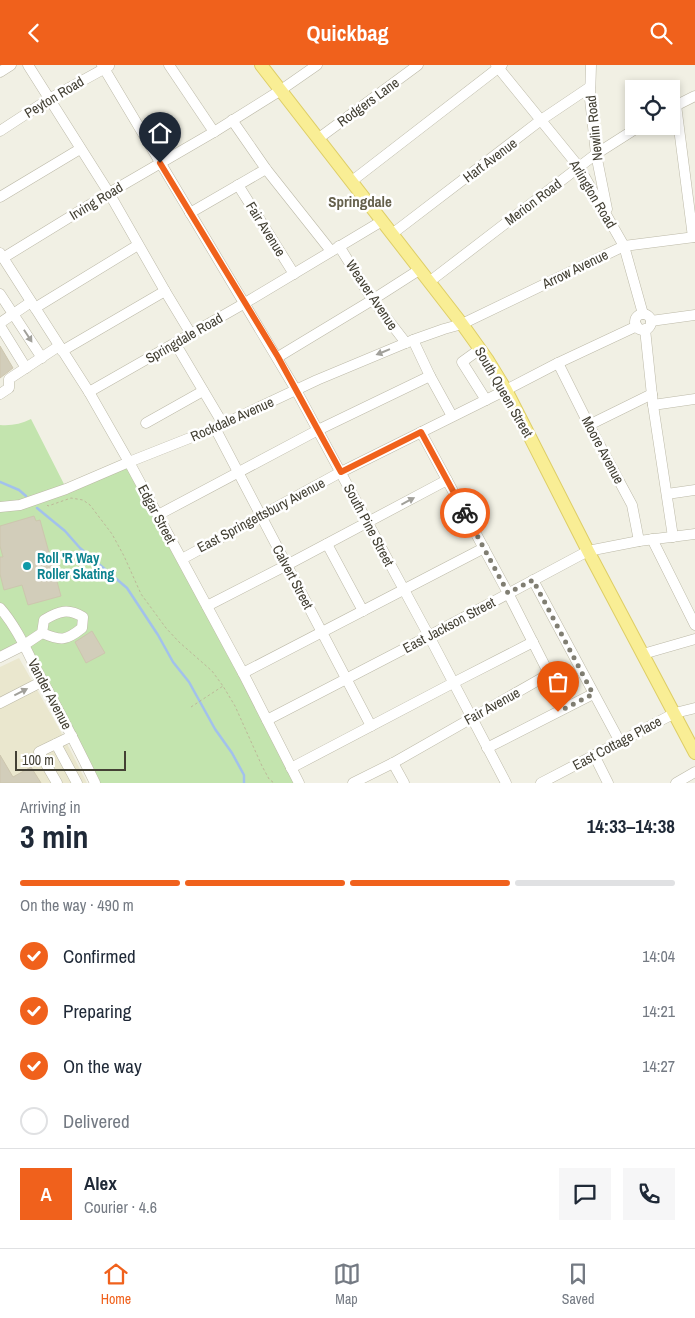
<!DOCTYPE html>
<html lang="en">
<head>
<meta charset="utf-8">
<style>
	:root { --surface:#fff; --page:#f6f6f7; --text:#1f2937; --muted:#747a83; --line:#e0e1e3; --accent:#f0611c }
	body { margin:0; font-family:"Archivo Narrow",sans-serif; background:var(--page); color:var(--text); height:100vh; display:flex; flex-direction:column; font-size:19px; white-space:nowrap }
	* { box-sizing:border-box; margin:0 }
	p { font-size:16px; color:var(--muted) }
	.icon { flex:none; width:28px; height:28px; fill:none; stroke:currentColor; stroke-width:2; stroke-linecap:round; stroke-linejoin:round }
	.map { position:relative; height:718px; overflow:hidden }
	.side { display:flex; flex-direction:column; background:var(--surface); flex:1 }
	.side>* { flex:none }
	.tools { position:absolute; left:625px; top:15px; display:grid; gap:10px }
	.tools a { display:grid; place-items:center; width:55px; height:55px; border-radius:0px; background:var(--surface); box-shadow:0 2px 8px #0003; font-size:25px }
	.scale { position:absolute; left:15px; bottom:12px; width:111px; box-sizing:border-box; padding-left:5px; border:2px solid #434034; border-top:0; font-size:14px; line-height:18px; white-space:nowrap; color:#434034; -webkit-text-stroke:4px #fff; paint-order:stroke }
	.pin { position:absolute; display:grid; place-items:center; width:42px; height:42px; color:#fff; margin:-51px -21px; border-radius:50% 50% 50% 0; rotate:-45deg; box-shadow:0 0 5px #0007 }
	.pin .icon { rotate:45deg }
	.courier { position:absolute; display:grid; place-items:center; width:50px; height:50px; margin:-25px; border:4px solid #f0611c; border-radius:50%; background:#fff; color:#222; box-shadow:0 1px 6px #0007 }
	.headline em { font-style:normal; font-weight:700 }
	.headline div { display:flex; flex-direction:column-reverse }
	.headline { display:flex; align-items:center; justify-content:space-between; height:85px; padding:0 20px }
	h1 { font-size:32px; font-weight:700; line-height:38px }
	.bar { display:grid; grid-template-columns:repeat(4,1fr); gap:8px 5px; align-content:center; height:60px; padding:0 20px }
	.bar i { height:6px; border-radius:4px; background:var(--line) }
	.bar .on { background:var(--accent) }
	.bar p { grid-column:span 4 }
	.line { display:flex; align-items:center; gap:12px; padding:0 20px; border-top:1px solid var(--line) }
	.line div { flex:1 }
	.round { display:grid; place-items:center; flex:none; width:52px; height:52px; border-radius:0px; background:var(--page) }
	ol { padding:0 20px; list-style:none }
	li { display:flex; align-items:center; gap:15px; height:55px }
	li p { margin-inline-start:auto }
	li .icon { padding:5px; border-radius:50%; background:var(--accent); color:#fff; stroke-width:4 }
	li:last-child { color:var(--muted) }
	li i { width:28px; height:28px; border:2px solid var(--line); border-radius:50% }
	header { display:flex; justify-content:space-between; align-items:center; height:65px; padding:0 20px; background:var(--accent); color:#fff; font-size:22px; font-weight:700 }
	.tabs { display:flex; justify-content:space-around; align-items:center; height:70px; border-top:1px solid var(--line); background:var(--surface); font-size:14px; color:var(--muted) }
	.tabs a { display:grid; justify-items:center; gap:2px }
	.tabs .on { color:var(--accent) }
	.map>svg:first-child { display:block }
	.education { fill:#eae7ce }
	.green { fill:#c3e4ae }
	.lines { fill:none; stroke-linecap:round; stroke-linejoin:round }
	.stream { stroke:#a2c1ec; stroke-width:2.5 }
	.building { fill:#d2cdba; stroke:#cdc6ae }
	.minor-casing { stroke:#bcb9a7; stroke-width:11 }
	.major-casing { stroke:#dece66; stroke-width:14 }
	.path { stroke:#bdb799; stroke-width:1; stroke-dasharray:2.5 2.5; stroke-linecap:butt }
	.minor { stroke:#fff; stroke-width:10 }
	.major { stroke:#f9ee95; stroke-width:12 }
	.oneway { fill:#a1a09a }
	.done { stroke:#807e72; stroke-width:5; stroke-dasharray:0 9 }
	.route { stroke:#f0611c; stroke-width:6 }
	.culture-dot { fill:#0f9aa8; stroke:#fff; stroke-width:2 }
	.labels { text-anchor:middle; stroke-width:5; stroke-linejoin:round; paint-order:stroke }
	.street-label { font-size:14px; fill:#434034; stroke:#fff }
	.culture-label { font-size:14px; font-weight:bold; fill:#0d838f; stroke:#fff; text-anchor:start }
	.neighbourhood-label { font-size:15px; font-weight:bold; fill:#65604c; stroke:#fff }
</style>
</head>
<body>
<header><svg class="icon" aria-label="back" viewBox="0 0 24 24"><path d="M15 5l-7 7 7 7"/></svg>Quickbag<svg class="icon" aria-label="search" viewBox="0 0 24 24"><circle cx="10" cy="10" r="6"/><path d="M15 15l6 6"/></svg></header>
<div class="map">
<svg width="695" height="718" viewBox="0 0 695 718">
	<rect width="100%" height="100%" fill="#f1f0e4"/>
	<polygon class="education" points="19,593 61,667 87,718 0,718 0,602"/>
	<path class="green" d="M31 354 66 423 129 397 299 718H95L24 581 0 592V360C11 361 21 359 31 354Z"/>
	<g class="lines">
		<g class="stream">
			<polyline points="0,417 19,425 26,431"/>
			<polyline points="37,443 65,466 80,483 127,523 158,570 173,597 189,617 215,664 232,688 244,710 244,718"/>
		</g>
	</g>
	<g class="building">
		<polygon points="0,281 13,303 0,313"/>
		<polygon points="34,451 36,456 40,455 61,531 28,540 22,520 4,525 0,509 0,492 3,492 0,481 0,461"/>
		<polygon points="92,566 105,588 86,598 75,577"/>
		<polygon points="0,690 13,712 31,702 41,718 0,718"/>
	</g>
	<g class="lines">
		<g class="minor-casing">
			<g id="minor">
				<polyline points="28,0 109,128 165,226 191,269"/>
				<polyline points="102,0 296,325 429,571 506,718"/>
				<polyline points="169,0 214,67"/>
				<polyline points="496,0 579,102 624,181 643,249"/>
				<polyline points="591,0 590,34 596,89 607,144"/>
				<polyline points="0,7 11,0"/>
				<polyline points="676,40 693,172"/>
				<polyline points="671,43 695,31"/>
				<polyline points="232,55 266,104 331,186"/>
				<polyline points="0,66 49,34 109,1"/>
				<polyline points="319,73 418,0"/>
				<polyline points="352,116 502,0"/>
				<polyline points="238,120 294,209"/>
				<polyline points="0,132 80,84"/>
				<polyline points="190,148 266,104"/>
				<polyline points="392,169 541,55 590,22"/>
				<polyline points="339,181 372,234 406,278"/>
				<polyline points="0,188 89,327 129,397 243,608 299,718"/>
				<polyline points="3,193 109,128 214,67 281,25 317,0"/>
				<polyline points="429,217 596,89 640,61"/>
				<polyline points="0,229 42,293"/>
				<polyline points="35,243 138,180"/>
				<circle cx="643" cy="257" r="8"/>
				<polyline points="651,256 695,250"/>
				<polyline points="0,258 31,237"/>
				<polyline points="0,261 26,303"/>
				<polyline points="645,264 653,340 673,472"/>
				<polyline points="413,275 430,311 452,351"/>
				<polyline points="175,278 223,359"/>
				<polyline points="480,284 462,297 486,335"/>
				<polyline points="62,286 165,226"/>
				<polyline points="278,292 369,237 419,205"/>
				<polyline points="558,298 589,360 632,440 639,476"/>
				<polyline points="89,327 245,238 382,156"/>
				<polyline points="0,329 9,323 9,314 59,281"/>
				<polyline points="653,340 695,334"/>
				<polyline points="146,358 203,326"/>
				<polyline points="589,360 652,329"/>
				<polyline points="215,363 371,661"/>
				<polyline points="667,429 695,425"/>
				<polyline points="0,442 20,440 66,424 129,397 215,363 317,315 413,275 444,264 462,259 624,181 695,172"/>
				<polyline points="158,450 318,365 430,311"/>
				<polyline points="652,474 695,560"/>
				<polyline points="327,479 363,546"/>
				<polyline points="182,494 341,407 506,325 558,298 637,261"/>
				<polyline points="533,515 620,677"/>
				<polyline points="207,541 287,500 447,415"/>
				<path d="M0 543C15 560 25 582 35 602 56 640 76 679 95 718"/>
				<polyline points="643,589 695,574"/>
				<path d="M0 592 24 580 42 568 44 555C59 546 68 543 83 552L82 563C66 576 61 576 42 568"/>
				<polyline points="243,608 484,483"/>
				<polyline points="0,638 43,616"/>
				<polyline points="267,655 429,571 588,486 639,476 695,469"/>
				<polyline points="56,679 77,718"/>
				<polyline points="487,683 593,629"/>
				<polyline points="594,690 608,718"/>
				<polyline points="393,698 404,718"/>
				<polyline points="291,703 453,618 533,577"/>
				<polyline points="57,718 39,687 72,671"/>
				<polyline points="353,718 393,698 549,609 508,528 421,367"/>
				<polyline points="541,718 675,648 695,643"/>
				<polyline points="676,718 695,707"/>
			</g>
		</g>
		<g class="major-casing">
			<polyline id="major" points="261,0 462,259 487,294 506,325 588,486 695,688"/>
		</g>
		<g class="path">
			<polyline points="47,440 48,441 71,433 83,435 90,440 112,469 124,491 141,529 166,563 179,577 212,606 223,621 235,641 262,701 269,714 274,718"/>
			<polyline points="191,642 223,621"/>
		</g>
		<use href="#minor" class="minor"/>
		<use href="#major" class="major"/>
	</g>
	<defs><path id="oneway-solid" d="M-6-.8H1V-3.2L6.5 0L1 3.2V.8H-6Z" transform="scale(1.25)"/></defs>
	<g class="oneway">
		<use href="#oneway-solid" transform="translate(28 271) rotate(57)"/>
		<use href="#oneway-solid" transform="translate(383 287) rotate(158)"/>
		<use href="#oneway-solid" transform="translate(408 436) rotate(-28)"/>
		<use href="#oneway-solid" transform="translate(21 627) rotate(-27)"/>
	</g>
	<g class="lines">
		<polyline class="done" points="465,448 508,528 533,515 593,629 558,647"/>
		<polyline class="route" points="160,98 278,292 341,407 421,367 465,448"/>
	</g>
	<circle class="culture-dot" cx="27" cy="501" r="5"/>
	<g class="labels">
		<g class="street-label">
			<text transform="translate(54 32) rotate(-31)" y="5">Peyton Road</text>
			<text transform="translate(368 37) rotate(-36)" y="5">Rodgers Lane</text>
			<text transform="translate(594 63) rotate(-96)" y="5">Newlin Road</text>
			<text transform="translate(490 95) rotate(-37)" y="5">Hart Avenue</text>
			<text transform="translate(593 129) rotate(59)" y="5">Arlington Road</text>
			<text transform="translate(96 136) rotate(-31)" y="5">Irving Road</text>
			<text transform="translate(533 137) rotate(-37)" y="5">Merion Road</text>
			<text transform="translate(266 164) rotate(58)" y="5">Fair Avenue</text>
			<text transform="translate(575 204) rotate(-26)" y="5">Arrow Avenue</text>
			<text transform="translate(372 230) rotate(56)" y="5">Weaver Avenue</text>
			<text transform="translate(184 273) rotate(-30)" y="5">Springdale Road</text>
			<text transform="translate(504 327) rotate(60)" y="5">South Queen Street</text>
			<text transform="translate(232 354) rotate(-24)" y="5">Rockdale Avenue</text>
			<text transform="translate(603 385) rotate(62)" y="5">Moore Avenue</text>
			<text transform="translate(157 449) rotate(62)" y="5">Edgar Street</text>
			<text transform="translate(261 450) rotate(-28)" y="5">East Springettsbury Avenue</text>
			<text transform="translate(369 460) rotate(62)" y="5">South Pine Street</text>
			<text transform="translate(293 512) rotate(62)" y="5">Calvert Street</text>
			<text transform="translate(449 560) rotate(-28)" y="5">East Jackson Street</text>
			<text transform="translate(50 629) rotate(62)" y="5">Vander Avenue</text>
			<text transform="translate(492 641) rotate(-29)" y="5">Fair Avenue</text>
			<text transform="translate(617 678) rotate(-28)" y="5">East Cottage Place</text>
		</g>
		<g class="culture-label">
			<text x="37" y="498">Roll 'R Way<tspan x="37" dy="16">Roller Skating</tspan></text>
		</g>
		<g class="neighbourhood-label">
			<text x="360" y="142">Springdale</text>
		</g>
	</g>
</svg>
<div class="tools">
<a><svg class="icon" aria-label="locate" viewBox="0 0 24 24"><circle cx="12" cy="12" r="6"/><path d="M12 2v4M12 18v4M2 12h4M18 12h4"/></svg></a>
</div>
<div class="scale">100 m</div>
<div class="pin" style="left:558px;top:647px;background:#ea580c"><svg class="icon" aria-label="bag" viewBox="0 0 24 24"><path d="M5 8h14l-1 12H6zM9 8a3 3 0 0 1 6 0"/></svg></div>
<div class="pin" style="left:160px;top:98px;background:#1f2937"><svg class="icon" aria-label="home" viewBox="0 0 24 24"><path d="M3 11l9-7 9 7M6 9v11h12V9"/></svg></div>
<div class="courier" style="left:465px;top:448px"><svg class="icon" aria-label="bike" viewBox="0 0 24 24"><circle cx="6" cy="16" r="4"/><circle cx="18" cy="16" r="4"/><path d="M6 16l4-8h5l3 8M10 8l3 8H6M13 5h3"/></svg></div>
</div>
<section class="side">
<div class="headline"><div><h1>3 min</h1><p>Arriving in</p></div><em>14:33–14:38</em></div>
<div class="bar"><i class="on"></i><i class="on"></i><i class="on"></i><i></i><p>On the way · 490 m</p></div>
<ol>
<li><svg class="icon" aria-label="check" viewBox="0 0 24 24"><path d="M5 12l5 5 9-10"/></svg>Confirmed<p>14:04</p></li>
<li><svg class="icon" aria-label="check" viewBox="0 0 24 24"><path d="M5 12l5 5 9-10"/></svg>Preparing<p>14:21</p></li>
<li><svg class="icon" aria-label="check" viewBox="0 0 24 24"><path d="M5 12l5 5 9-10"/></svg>On the way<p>14:27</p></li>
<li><i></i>Delivered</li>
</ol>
<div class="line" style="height:90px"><b class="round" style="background:var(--accent);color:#fff">A</b><div><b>Alex</b><p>Courier · 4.6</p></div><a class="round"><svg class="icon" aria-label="chat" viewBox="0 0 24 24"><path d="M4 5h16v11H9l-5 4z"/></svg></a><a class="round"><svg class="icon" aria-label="phone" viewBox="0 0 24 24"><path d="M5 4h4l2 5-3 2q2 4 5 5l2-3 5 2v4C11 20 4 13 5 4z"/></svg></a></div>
</section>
<nav class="tabs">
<a class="on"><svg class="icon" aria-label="home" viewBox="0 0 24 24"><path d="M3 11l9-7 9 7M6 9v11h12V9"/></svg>Home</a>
<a><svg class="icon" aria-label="map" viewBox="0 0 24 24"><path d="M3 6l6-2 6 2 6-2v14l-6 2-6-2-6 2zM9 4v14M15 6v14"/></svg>Map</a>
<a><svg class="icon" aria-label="saved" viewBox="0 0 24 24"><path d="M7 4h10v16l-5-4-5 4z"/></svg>Saved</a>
</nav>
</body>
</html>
